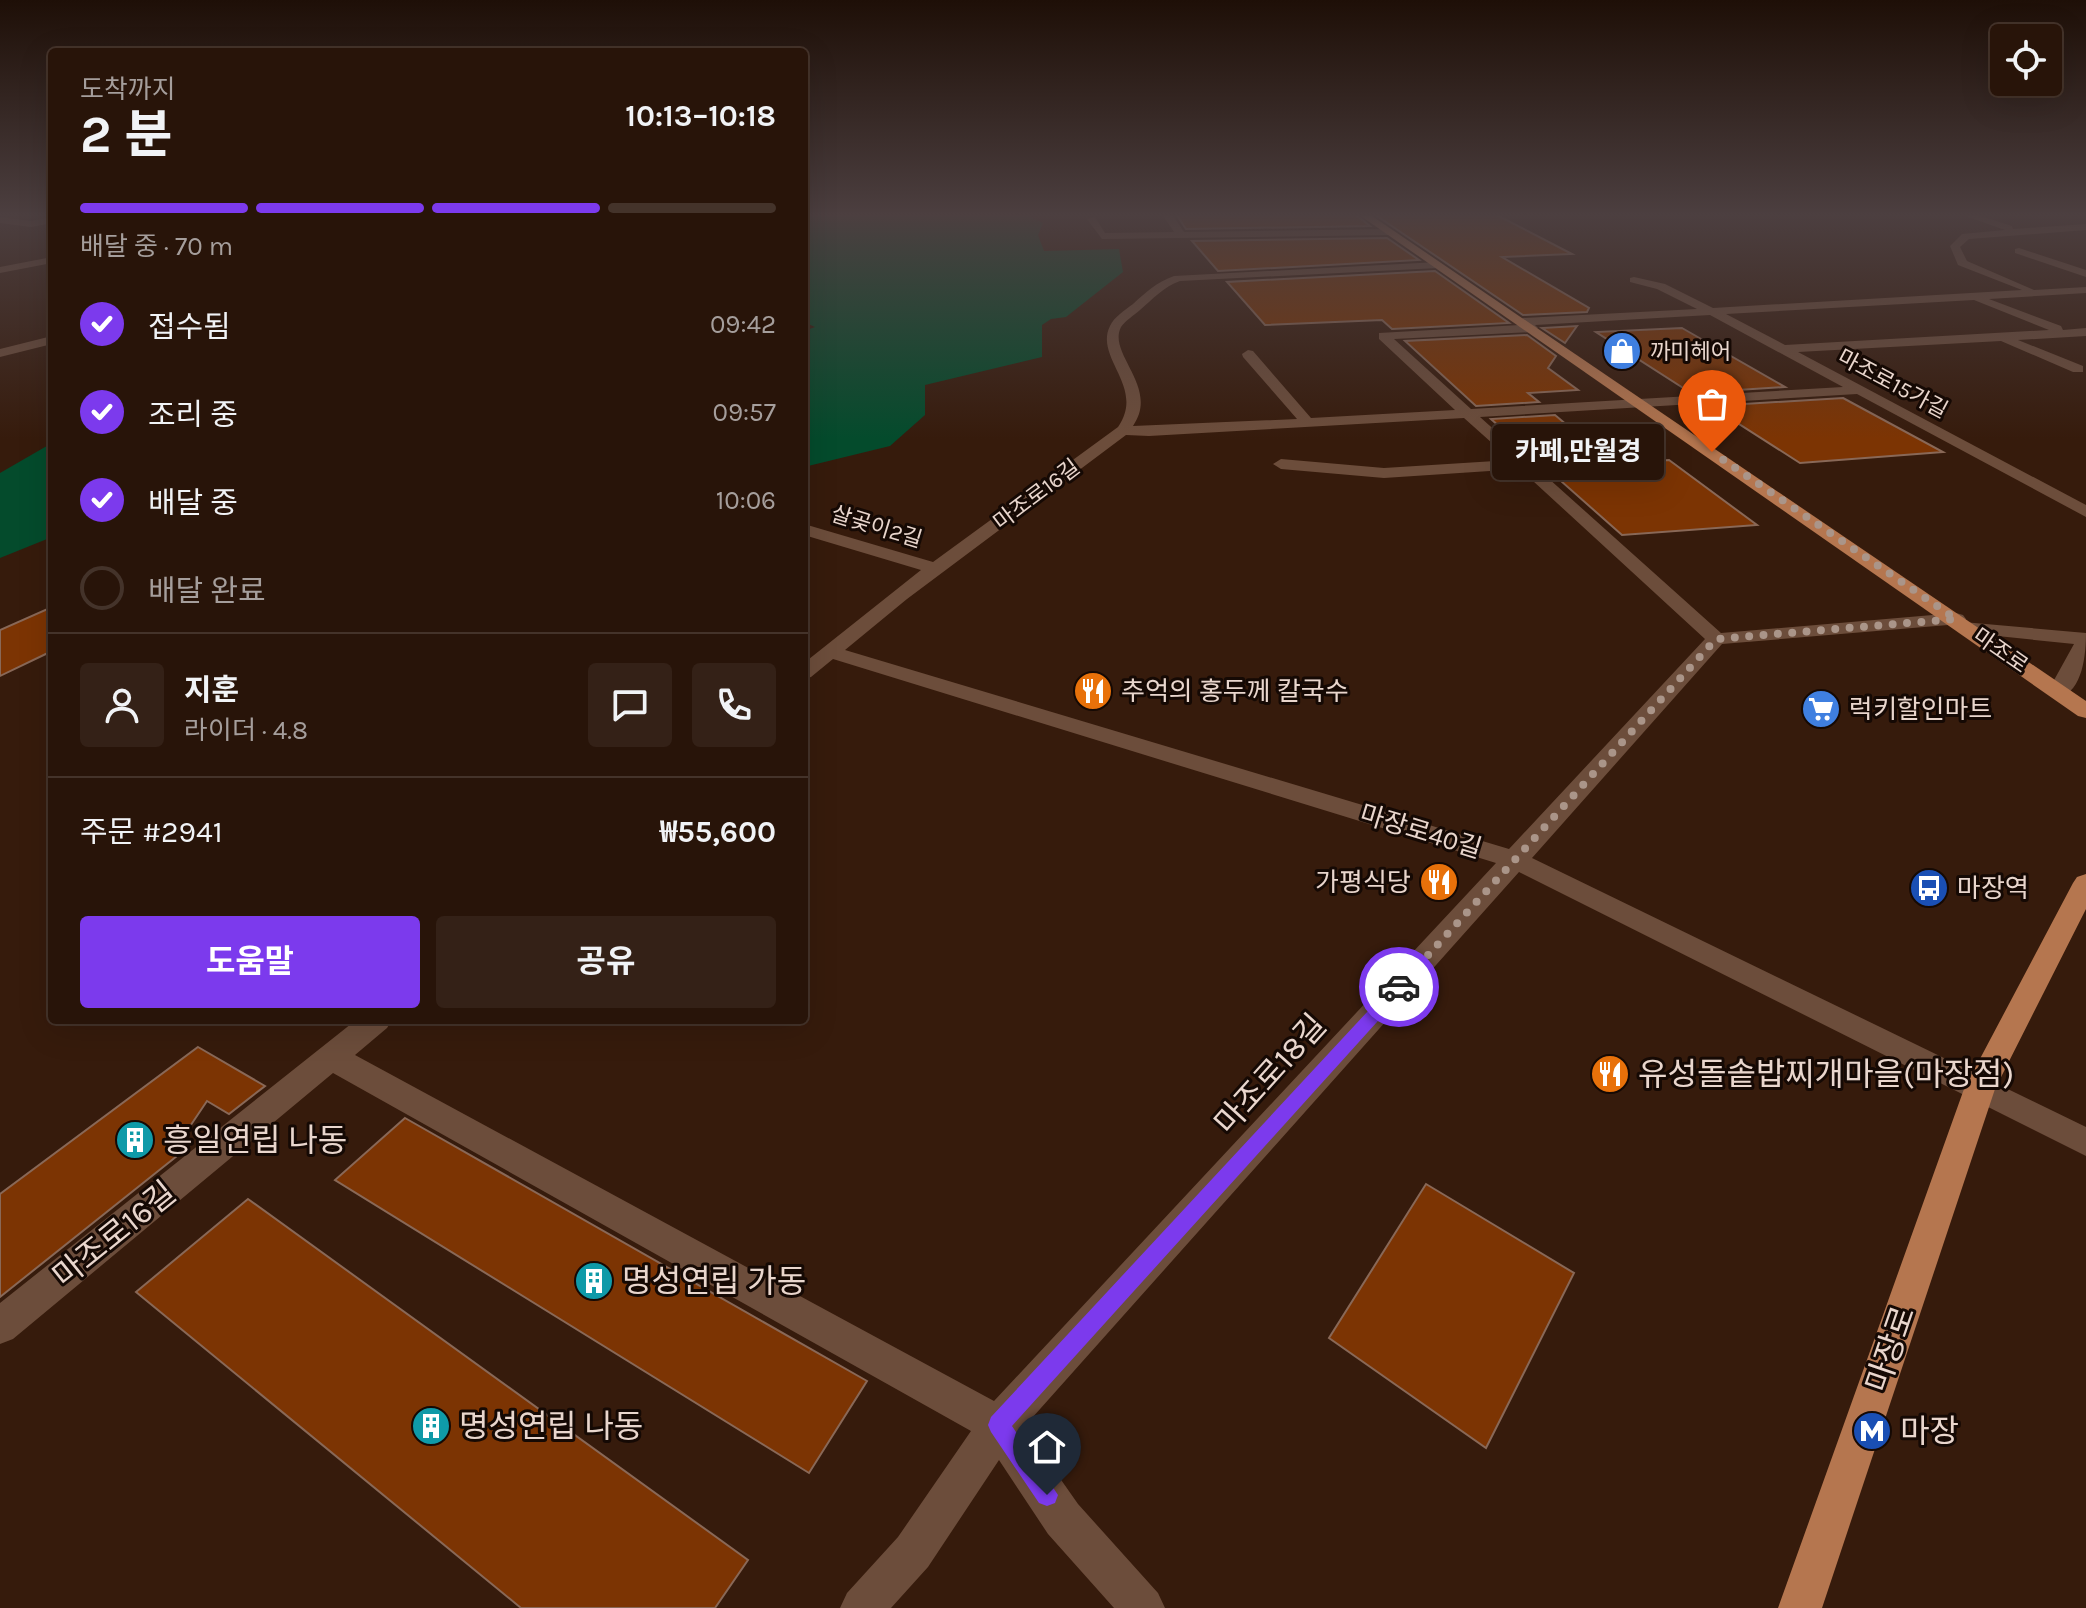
<!DOCTYPE html>
<html lang="ko">
<head>
<meta charset="utf-8">
<style>
	:root { --surface:#281409; --page:#342117; --text:#f1f3f6; --muted:#a59e9c; --line:#44332a; --accent:#7c3aed }
	body { margin:0; font-family:Karla,"Noto Sans KR",sans-serif; background:var(--page); color:var(--text); height:100vh; display:flex; flex-direction:column; font-size:30px; white-space:nowrap }
	* { box-sizing:border-box; margin:0 }
	p { font-size:26px; color:var(--muted) }
	.icon { flex:none; width:44px; height:44px; fill:none; stroke:currentColor; stroke-width:2; stroke-linecap:round; stroke-linejoin:round }
	.map { position:relative; flex:1; overflow:hidden }
	.drawer { position:absolute; left:48px; top:48px; width:760px; height:976px; display:flex; flex-direction:column; background:var(--surface); border-radius:8px; box-shadow:0 8px 32px #0002,0 0 0 2px var(--line) }
	.drawer>* { flex:none }
	.controls { position:absolute; left:1990px; top:24px; display:grid; gap:16px }
	.controls a { display:grid; place-items:center; width:72px; height:72px; border-radius:8px; background:var(--surface); box-shadow:0 8px 32px #0002,0 0 0 2px var(--line); font-size:40px }
	.pin { position:absolute; display:grid; place-items:center; width:68px; height:68px; color:#fff; margin:-82px -34px; border-radius:50% 50% 50% 0; rotate:-45deg; box-shadow:0 0 8px #0007 }
	.pin .icon { rotate:45deg }
	.courier { position:absolute; display:grid; place-items:center; width:80px; height:80px; margin:-40px; border:6px solid #7c3aed; border-radius:50%; background:#fff; color:#222; box-shadow:0 2px 10px #0007 }
	.bubble { position:absolute; height:56px; border-radius:8px; background:var(--surface); box-shadow:0 8px 32px #0002,0 0 0 2px var(--line); font-size:26px; font-weight:700; line-height:56px; text-align:center }
	.summary em { font-style:normal; font-weight:700 }
	.summary div { display:flex; flex-direction:column-reverse }
	.summary { display:flex; align-items:center; justify-content:space-between; height:136px; padding:0 32px }
	h1 { font-size:52px; font-weight:700; line-height:60px }
	.bar { display:grid; grid-template-columns:repeat(4,1fr); gap:12px 8px; align-content:center; height:96px; padding:0 32px }
	.bar i { height:10px; border-radius:6px; background:var(--line) }
	.bar .active { background:var(--accent) }
	.bar p { grid-column:span 4 }
	.line { display:flex; align-items:center; gap:20px; padding:0 32px; border-top:2px solid var(--line) }
	.line div { flex:1 }
	.round { display:grid; place-items:center; flex:none; width:84px; height:84px; border-radius:8px; background:var(--page) }
	ol { padding:0 32px; list-style:none }
	li { display:flex; align-items:center; gap:24px; height:88px }
	li p { margin-inline-start:auto }
	li .icon { padding:8px; border-radius:50%; background:var(--accent); color:#fff; stroke-width:4 }
	li:last-child { color:var(--muted) }
	li i { width:44px; height:44px; border:4px solid var(--line); border-radius:50% }
	.action { display:flex; gap:16px; margin-top:auto; padding:16px 32px }
	.action a { flex:1; height:92px; border-radius:8px; background:var(--accent); color:#fff; font-size:32px; font-weight:700; line-height:92px; text-align:center }
	.action a+a { background:var(--page); color:var(--text) }
	.map>svg:first-child { display:block }
	.green { fill:#044b2c }
	.building { fill:#7c3403; stroke:#896857; stroke-width:2 }
	.lines { fill:none; stroke-linecap:round; stroke-linejoin:round }
	.minor { fill:#6c4d3b; fill-rule:evenodd }
	.major { fill:#b5764f; fill-rule:evenodd }
	.route { fill:#7c3aed }
	.done { stroke:#aa9589; stroke-width:8; stroke-dasharray:0 14.4 }
	.labels { text-anchor:middle; stroke-width:6; stroke-linejoin:round; paint-order:stroke }
	.far-poi-label { font-size:22px; fill:#e9d6cd; stroke:#150904; text-anchor:start }
	.far-street-label { font-size:22px; fill:#e9d6cd; stroke:#150904 }
	.poi-label { font-size:26px; fill:#e9d6cd; stroke:#150904; text-anchor:start }
	.street-label { font-size:26px; fill:#e9d6cd; stroke:#150904 }
	.near-street-label { font-size:32px; fill:#e9d6cd; stroke:#150904 }
	.near-poi-label { font-size:32px; fill:#e9d6cd; stroke:#150904; text-anchor:start }
</style>
</head>
<body>
<div class="map">
<svg width="2086" height="1608" viewBox="0 0 2086 1608">
	<rect width="100%" height="100%" fill="#361b0c"/>
	<g class="green">
		<polygon points="804,214 1025,214 1043,223 1038,235 1044,251 1119,249 1123,272 1066,317 1051,319 1042,325 1042,357 925,385 925,415 890,446 804,467 804,331 815,327 804,322"/>
		<polygon points="52,443 52,537 0,558 0,473"/>
	</g>
	<g class="building">
		<polygon points="1176,214 1355,214 1370,226 1186,229"/>
		<polygon points="1374,214 1495,214 1572,254 1502,257 1589,308 1587,312 1523,315"/>
		<polygon points="1387,238 1419,260 1218,271 1192,241"/>
		<polygon points="1435,271 1509,323 1392,329 1382,320 1265,325 1227,282"/>
		<polygon points="1577,326 1565,343 1542,328"/>
		<polygon points="1682,328 1785,387 1691,393 1596,332"/>
		<polygon points="1527,335 1556,356 1548,368 1578,390 1528,393 1539,402 1476,406 1405,341"/>
		<polygon points="1843,398 1943,452 1800,463 1711,406"/>
		<polygon points="1555,415 1613,464 1669,460 1757,525 1622,535 1491,419"/>
		<polygon points="52,607 52,651 0,676 0,630"/>
		<polygon points="198,1047 265,1086 229,1114 207,1101 176,1147 182,1152 0,1297 0,1194"/>
		<polygon points="405,1118 867,1381 809,1473 335,1180"/>
		<polygon points="1426,1184 1574,1273 1486,1448 1329,1338"/>
		<polygon points="248,1199 748,1560 715,1608 521,1608 136,1292"/>
	</g>
	<g class="lines">
		<g class="minor">
			<polygon points="1162,214 1172,214 1184,232 1390,229 1395,232 1390,235 1102,239 1087,219 1095,217 1105,233 1174,232"/>
			<path d="M1960 214H1974L2012 226 2013 229 2086 224V230L1969 239 1960 247 1967 261 2034 290 2086 287V293L1989 299 2061 326 2063 330 2086 328V336L2018 340 2083 366V372H2073L2001 341 1798 352 2086 505V517L1857 394 1480 417 1721 633 1956 613 1963 615 1966 619 1963 622 2086 633C2086 653 2083 692 2059 697L2048 691 2074 644 1968 633 1961 631 1958 627 1960 624 1722 644 1532 858 2086 1127V1156L1519 872 1024 1427 1078 1504 1158 1593 1165 1608H1114L1048 1534 999 1460 928 1567 891 1608H840L847 1593 898 1537 971 1431 333 1073 13 1339 0 1344V1303L356 1020H392L387 1028 355 1055 994 1401 1496 863 833 659 811 677 804 679V663L921 570 804 535V524L933 562 1118 427C1146 387 1094 358 1110 326 1114 317 1125 310 1133 304 1146 292 1157 282 1174 276L1438 262 1443 265 1438 268 1180 281C1163 287 1153 299 1140 310 1134 315 1125 321 1121 327 1107 354 1160 387 1133 426L1297 419 1243 357 1242 354 1248 350 1253 351 1311 418 1455 410 1379 339V333L1520 325 1517 322 1523 318 1697 309 1657 289 1630 282V278L1634 277 1665 284 1713 308 2022 290 1958 265 1950 246 1962 234 2005 230ZM1974 300 2049 330 1785 345 1726 314ZM1710 315 1843 387 1471 409 1394 339 1532 332 1538 328 1535 325ZM1464 418 1511 460 1384 468 1281 459 1273 464 1281 469 1384 478 1520 469 1705 639 1509 849 845 650 907 599 1126 435 1149 436Z"/>
			<polygon points="0,217 31,221 52,217 52,223 31,227 0,223"/>
			<polygon points="2019,248 2086,270 2086,277 2015,253 2015,249"/>
			<polygon points="52,257 52,263 0,273 0,267"/>
			<polygon points="52,336 52,344 0,357 0,349"/>
		</g>
		<g class="major">
			<polygon points="1358,214 1369,214 2086,701 2086,718 2078,716"/>
			<polygon points="2086,874 2086,909 1995,1089 1822,1608 1778,1608 1964,1089 2073,883 2077,877"/>
		</g>
	</g>
	<linearGradient id="sky" x2="0" y2="1"><stop stop-color="#1e0f07"/><stop offset="0.49" stop-color="#4c3f40"/><stop offset="1" stop-color="#4c3f40" stop-opacity="0"/></linearGradient>
	<rect width="2086" height="439" fill="url(#sky)"/>
	<polygon class="route" points="1399,981 1407,987 1405,991 1012,1426 1058,1495 1055,1503 1047,1506 1039,1503 991,1432 988,1425 991,1417 1394,983"/>
	<g class="lines">
		<polyline class="done" points="1399,987 1716,639 1956,619 1712,452"/>
	</g>
	<defs>
		<g id="shop-disc" transform="scale(2)"><circle r="9.5" fill="#3f7fe0" stroke="#150904"/><path d="M-5-2.5h2.3a2.7 3.5 0 0 1 5.4 0H5L5.5 6h-11ZM-1.5-2.5h3a1.5 2.3 0 0 0-3 0Z" fill="#fff"/></g>
		<g id="restaurant-disc" transform="scale(2)"><circle r="9.5" fill="#e8710a" stroke="#150904"/><path d="M-5-6h1v4h1v-4h1v4h1v-4h1v5L-1.5 .5V6h-2V.5L-5-1ZM5-6V6H3V1.5H1.5Q1.5-4 5-6Z" fill="#fff"/></g>
		<g id="supermarket-disc" transform="scale(2)"><circle r="9.5" fill="#3f7fe0" stroke="#150904"/><path d="M-6-5.5h2.5l.6 2H6L4.5 2H-2.5L-4.4-4H-6ZM-1.5 3.2a1.3 1.3 0 1 0 .1 0ZM3 3.2a1.3 1.3 0 1 0 .1 0Z" fill="#fff"/></g>
		<g id="bus-disc" transform="scale(2)"><circle r="9.5" fill="#1a4fb4" stroke="#150904"/><path d="M-5-6H5V4H4V6H2V4H-2V6H-4V4H-5ZM-3.5-4V0h7V-4ZM-3.5 1.2v1.5H-2V1.2ZM2 1.2v1.5H3.5V1.2Z" fill="#fff"/></g>
		<g id="building-disc" transform="scale(2)"><circle r="9.5" fill="#0f9aa8" stroke="#150904"/><path d="M-4-6H4V6H1V3H-1V6H-4ZM-2.5-4.3h1.7v1.8h-1.7ZM.8-4.3h1.7v1.8H.8ZM-2.5-1h1.7V.8h-1.7ZM.8-1h1.7V.8H.8Z" fill="#fff"/></g>
		<g id="metro-disc" transform="scale(2)"><circle r="9.5" fill="#1a4fb4" stroke="#150904"/><path d="M-5.5 5V-5H-3L0 0L3-5H5.5V5H3V-.5L0 4L-3-.5V5Z" fill="#fff"/></g>
	</defs>
	<g fill-rule="evenodd">
		<use href="#shop-disc" x="1622" y="351"/>
		<use href="#restaurant-disc" x="1093" y="691"/>
		<use href="#supermarket-disc" x="1821" y="709"/>
		<use href="#restaurant-disc" x="1439" y="882"/>
		<use href="#bus-disc" x="1929" y="888"/>
		<use href="#restaurant-disc" x="1610" y="1074"/>
		<use href="#building-disc" x="135" y="1140"/>
		<use href="#building-disc" x="594" y="1281"/>
		<use href="#building-disc" x="431" y="1426"/>
		<use href="#metro-disc" x="1872" y="1431"/>
	</g>
	<g class="labels">
		<g class="far-poi-label">
			<text x="1650" y="359">까미헤어</text>
		</g>
		<g class="far-street-label">
			<text transform="translate(1893 383) rotate(28)" y="8">마조로15가길</text>
			<text transform="translate(1036 494) rotate(-37)" y="8">마조로16길</text>
			<text transform="translate(877 526) rotate(17)" y="8">살곶이2길</text>
			<text transform="translate(2001 650) rotate(35)" y="8">마조로</text>
		</g>
		<g class="poi-label">
			<text x="1121" y="700">추억의 홍두께 칼국수</text>
			<text x="1849" y="718">럭키할인마트</text>
			<text x="1411" y="891" text-anchor="end">가평식당</text>
			<text x="1957" y="897">마장역</text>
		</g>
		<g class="street-label">
			<text transform="translate(1421 831) rotate(17)" y="9">마장로40길</text>
		</g>
		<g class="near-street-label">
			<text transform="translate(1270 1074) rotate(-48)" y="11">마조로18길</text>
			<text transform="translate(114 1234) rotate(-39)" y="11">마조로16길</text>
			<text transform="translate(1890 1349) rotate(-71)" y="11">마장로</text>
		</g>
		<g class="near-poi-label">
			<text x="1638" y="1085">유성돌솥밥찌개마을(마장점)</text>
			<text x="163" y="1151">흥일연립 나동</text>
			<text x="622" y="1292">명성연립 가동</text>
			<text x="459" y="1437">명성연립 나동</text>
			<text x="1900" y="1442">마장</text>
		</g>
	</g>
</svg>
<div class="controls">
<a><svg class="icon" aria-label="locate" viewBox="0 0 24 24"><circle cx="12" cy="12" r="6"/><path d="M12 2v4M12 18v4M2 12h4M18 12h4"/></svg></a>
</div>
<div class="pin" style="left:1712px;top:452px;background:#ea580c"><svg class="icon" aria-label="bag" viewBox="0 0 24 24"><path d="M5 8h14l-1 12H6zM9 8a3 3 0 0 1 6 0"/></svg></div>
<div class="pin" style="left:1047px;top:1495px;background:#1f2937"><svg class="icon" aria-label="home" viewBox="0 0 24 24"><path d="M3 11l9-7 9 7M6 9v11h12V9"/></svg></div>
<div class="courier" style="left:1399px;top:987px"><svg class="icon" aria-label="car" viewBox="0 0 24 24"><path d="M5 17H2v-5l4-1 3-4h7l3 4 3 1v5h-3M9 17h6M6 11h13"/><circle cx="7" cy="17" r="2"/><circle cx="17" cy="17" r="2"/></svg></div>
<div class="bubble" style="left:1492px;top:424px;width:172px">카페,만월경</div>
<section class="drawer">
<div class="summary"><div><h1>2 분</h1><p>도착까지</p></div><em>10:13–10:18</em></div>
<div class="bar"><i class="active"></i><i class="active"></i><i class="active"></i><i></i><p>배달 중 · 70 m</p></div>
<ol>
<li><svg class="icon" aria-label="check" viewBox="0 0 24 24"><path d="M5 12l5 5 9-10"/></svg>접수됨<p>09:42</p></li>
<li><svg class="icon" aria-label="check" viewBox="0 0 24 24"><path d="M5 12l5 5 9-10"/></svg>조리 중<p>09:57</p></li>
<li><svg class="icon" aria-label="check" viewBox="0 0 24 24"><path d="M5 12l5 5 9-10"/></svg>배달 중<p>10:06</p></li>
<li><i></i>배달 완료</li>
</ol>
<div class="line" style="height:144px"><a class="round"><svg class="icon" aria-label="person" viewBox="0 0 24 24"><circle cx="12" cy="8" r="4"/><path d="M4 21q1-7 8-7t8 7"/></svg></a><div><b>지훈</b><p>라이더 · 4.8</p></div><a class="round"><svg class="icon" aria-label="chat" viewBox="0 0 24 24"><path d="M4 5h16v11H9l-5 4z"/></svg></a><a class="round"><svg class="icon" aria-label="phone" viewBox="0 0 24 24"><path d="M5 4h4l2 5-3 2q2 4 5 5l2-3 5 2v4C11 20 4 13 5 4z"/></svg></a></div>
<div class="line" style="height:104px"><div>주문 #2941</div><b>₩55,600</b></div>
<div class="action"><a>도움말</a><a>공유</a></div>
</section>
</div>
</body>
</html>
